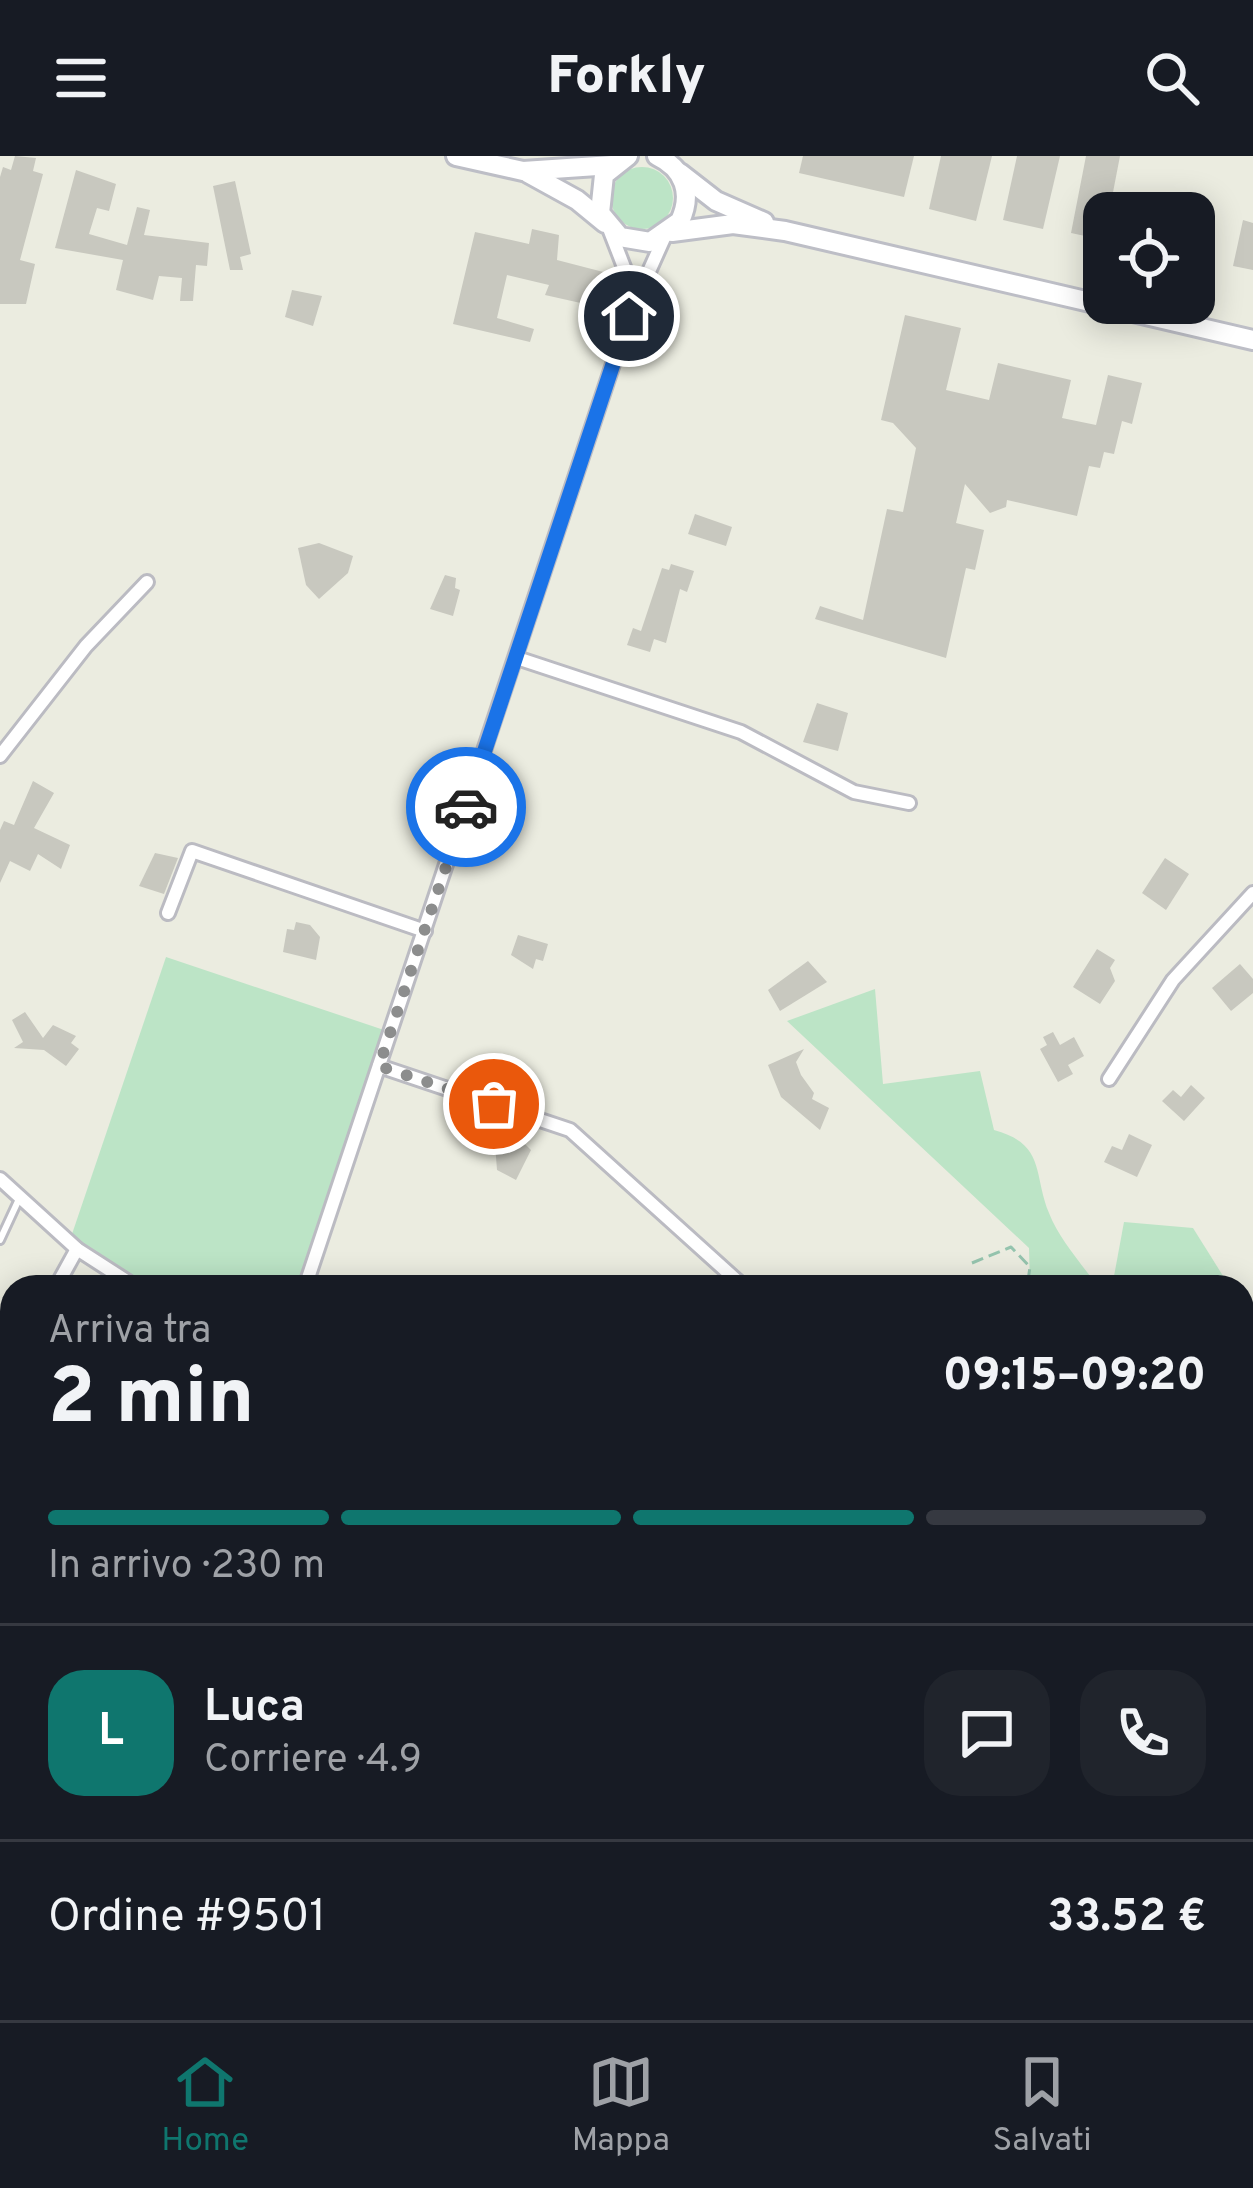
<!DOCTYPE html>
<html lang="it">
<head>
<meta charset="utf-8">
<style>
	:root { --surface:#171b24; --page:#20242c; --text:#f1f3f6; --muted:#9ea1a6; --line:#363941; --accent:#0f766e }
	body { margin:0; font-family:Overpass,sans-serif; background:var(--page); color:var(--text); height:100vh; display:flex; flex-direction:column; font-size:45px; white-space:nowrap }
	* { box-sizing:border-box; margin:0 }
	p { font-size:39px; color:var(--muted) }
	.icon { flex:none; width:66px; height:66px; fill:none; stroke:currentColor; stroke-width:2; stroke-linecap:round; stroke-linejoin:round }
	.map { position:relative; flex:1; overflow:hidden }
	.drawer { position:absolute; left:0px; top:1119px; width:1254px; height:747px; display:flex; flex-direction:column; background:var(--surface); border-radius:36px 36px 0 0; box-shadow:0 6px 30px #0003 }
	.drawer>* { flex:none }
	.fabs { position:absolute; left:1083px; top:36px; display:grid; gap:24px }
	.fabs a { display:grid; place-items:center; width:132px; height:132px; border-radius:24px; background:var(--surface); box-shadow:0 6px 30px #0003; font-size:60px }
	.pin { position:absolute; display:grid; place-items:center; width:102px; height:102px; color:#fff; margin:-51px; border:6px solid #fff; border-radius:50%; box-shadow:0 3px 12px #0007 }
	.courier { position:absolute; display:grid; place-items:center; width:120px; height:120px; margin:-60px; border:9px solid #1a73e8; border-radius:50%; background:#fff; color:#222; box-shadow:0 3px 15px #0007 }
	.overview em { font-style:normal; font-weight:800 }
	.overview div { display:flex; flex-direction:column-reverse }
	.overview { display:flex; align-items:center; justify-content:space-between; height:204px; padding:0 48px }
	h1 { font-size:78px; font-weight:800; line-height:90px }
	.bar { display:grid; grid-template-columns:repeat(4,1fr); gap:18px 12px; align-content:center; height:144px; padding:0 48px }
	.bar i { height:15px; border-radius:9px; background:var(--line) }
	.bar .current { background:var(--accent) }
	.bar p { grid-column:span 4 }
	.line { display:flex; align-items:center; gap:30px; padding:0 48px; border-top:3px solid var(--line) }
	.line div { flex:1 }
	.round { display:grid; place-items:center; flex:none; width:126px; height:126px; border-radius:36px; background:var(--page) }
	header { display:flex; justify-content:space-between; align-items:center; height:156px; padding:0 48px; background:var(--surface); font-size:54px; font-weight:800 }
	.tab-bar { display:flex; justify-content:space-around; align-items:center; height:168px; border-top:3px solid var(--line); background:var(--surface); font-size:33px; color:var(--muted) }
	.tab-bar a { display:grid; justify-items:center; gap:6px }
	.tab-bar .current { color:var(--accent) }
	.map>svg:first-child { display:block }
	.green { fill:#bce4c6 }
	.building { fill:#c8c8bf }
	.lines { fill:none; stroke-linecap:round; stroke-linejoin:round }
	.service-casing { stroke:#bbbbc2; stroke-width:12 }
	.minor-casing { stroke:#bbbbc2; stroke-width:18 }
	.secondary-casing { stroke:#bdbec6; stroke-width:24 }
	.path { stroke:#95c4ae; stroke-width:3; stroke-dasharray:12 6; stroke-linecap:butt }
	.service { stroke:#fff; stroke-width:6 }
	.minor { stroke:#fff; stroke-width:12 }
	.secondary { stroke:#fff; stroke-width:18 }
	.done { stroke:#8c8d8d; stroke-width:12; stroke-dasharray:0 21.6 }
	.route { stroke:#1a73e8; stroke-width:15 }
</style>
</head>
<body>
<header><svg class="icon" aria-label="menu" viewBox="0 0 24 24"><path d="M4 6h16M4 12h16M4 18h16"/></svg>Forkly<svg class="icon" aria-label="search" viewBox="0 0 24 24"><circle cx="10" cy="10" r="6"/><path d="M15 15l6 6"/></svg></header>
<div class="map">
<svg width="1253" height="1864" viewBox="0 0 1253 1864">
	<rect width="100%" height="100%" fill="#ebece0"/>
	<g class="green">
		<circle cx="642" cy="42" r="31"/>
		<polygon points="166,801 384,874 303,1131 150,1131 71,1081"/>
		<path d="M875 833 883 928 980 915 994 974C1046 988 1033 1018 1049 1057 1059 1083 1082 1108 1098 1131H1030L1029 1092 787 865Z"/>
		<polygon points="1124,1066 1193,1072 1230,1131 1112,1131"/>
		<polygon points="1242,1224 1253,1241 1253,1510 1242,1517"/>
		<polygon points="0,1620 12,1622 12,1854 133,1854 135,1864 0,1864"/>
	</g>
	<g class="building">
		<polygon points="15,0 36,2 33,15 43,18 20,104 35,108 26,148 0,148 0,21 3,11 11,14"/>
		<polygon points="803,0 914,0 904,41 799,17"/>
		<polygon points="941,0 992,0 976,65 929,53"/>
		<polygon points="1017,0 1060,0 1043,73 1003,64"/>
		<polygon points="1086,0 1120,0 1109,57 1104,57 1104,84 1071,77"/>
		<polygon points="76,14 116,28 109,55 97,52 89,78 127,89 137,51 150,54 144,79 209,87 207,110 196,109 193,145 180,145 182,122 159,120 153,144 116,134 123,104 55,92"/>
		<polygon points="235,25 251,98 240,101 243,114 230,114 213,30"/>
		<polygon points="1243,64 1253,67 1253,114 1233,110"/>
		<polygon points="532,73 559,79 557,104 611,118 603,152 545,139 549,129 507,119 497,162 534,173 530,186 453,168 475,76 529,88"/>
		<polygon points="292,134 322,140 313,170 285,161"/>
		<polygon points="905,159 961,172 946,234 989,244 998,207 1071,224 1062,262 1096,269 1108,219 1142,227 1132,268 1122,265 1114,298 1104,296 1100,312 1089,310 1077,360 1007,344 1006,351 990,357 965,328 956,367 984,374 975,414 966,412 946,502 815,463 820,450 863,464 887,353 903,356 916,292 893,267 881,264"/>
		<polygon points="695,358 732,371 726,390 688,378"/>
		<polygon points="319,387 353,400 348,417 319,443 306,429 298,392"/>
		<polygon points="671,408 694,415 687,436 680,433 666,487 654,483 650,496 627,489 633,472 641,475 662,412 669,414"/>
		<polygon points="445,419 456,422 455,432 460,434 453,460 430,453"/>
		<polygon points="817,547 848,557 838,595 803,586"/>
		<polygon points="33,625 54,637 34,672 70,689 61,713 38,698 30,715 10,705 0,727 0,674 4,665 14,669"/>
		<polygon points="155,697 178,702 164,738 139,730"/>
		<polygon points="1165,702 1189,718 1166,754 1142,737"/>
		<polygon points="296,766 310,769 320,781 316,804 283,796 287,773 294,774"/>
		<polygon points="518,779 548,788 543,805 536,803 533,813 511,799"/>
		<polygon points="1097,793 1115,804 1110,812 1115,825 1100,848 1073,831"/>
		<polygon points="808,805 827,826 780,855 768,834"/>
		<polygon points="1240,808 1253,823 1253,837 1231,855 1212,832"/>
		<polygon points="25,856 43,882 53,869 76,880 71,887 79,893 66,910 44,894 14,892 23,886 12,864"/>
		<polygon points="1053,876 1060,889 1074,881 1084,900 1068,909 1073,918 1058,926 1040,893 1047,889 1043,881"/>
		<polygon points="804,893 796,906 801,919 814,937 812,943 829,952 820,974 781,941 768,909"/>
		<polygon points="1191,929 1205,942 1184,965 1162,945 1173,934 1181,941"/>
		<polygon points="490,973 517,980 531,994 516,1024 497,1014 495,988 486,985"/>
		<polygon points="1129,978 1152,989 1137,1021 1104,1006 1112,990 1122,994"/>
	</g>
	<g class="lines">
		<g class="service-casing">
			<polyline id="service" points="0,1084 19,1043"/>
		</g>
		<g class="minor-casing">
			<g id="minor">
				<polyline points="610,75 629,124 629,153"/>
				<polyline points="517,502 741,576 854,636 909,647"/>
				<polyline points="0,600 86,490 147,426"/>
				<polyline points="168,757 192,695 425,775"/>
				<polyline points="379,910 570,974 744,1131"/>
				<polyline points="1109,923 1173,824 1253,737"/>
				<polyline points="0,1023 77,1093 136,1131"/>
				<polyline points="56,1131 77,1093"/>
				<polyline points="305,1131 629,160 664,82"/>
				<polyline points="1242,1216 1253,1211"/>
				<polyline points="0,1220 12,1201"/>
				<polyline points="1242,1762 1253,1764"/>
				<polyline points="194,1854 195,1864"/>
				<polyline points="1121,1854 1122,1864"/>
			</g>
		</g>
		<g class="secondary-casing">
			<g id="secondary">
				<polyline points="456,0 523,15 612,9"/>
				<path d="M628 0 604 19 600 57 620 81 650 86 680 65C693 37 684 13 657 0"/>
				<polyline points="528,17 577,44 605,67"/>
				<polyline points="680,17 716,45 764,66"/>
				<polyline points="672,76 733,68 785,75 1253,184"/>
			</g>
		</g>
		<g class="path">
			<polyline points="972,1107 1011,1091 1030,1111 1027,1131"/>
			<polyline points="335,1864 362,1854"/>
			<polyline points="799,1864 799,1854"/>
		</g>
		<use href="#service" class="service"/>
		<use href="#minor" class="minor"/>
		<use href="#secondary" class="secondary"/>
	</g>
	<g class="lines">
		<polyline class="done" points="466,651 379,910 494,948"/>
		<polyline class="route" points="466,651 629,160"/>
	</g>
</svg>
<div class="fabs">
<a><svg class="icon" aria-label="locate" viewBox="0 0 24 24"><circle cx="12" cy="12" r="6"/><path d="M12 2v4M12 18v4M2 12h4M18 12h4"/></svg></a>
</div>
<div class="pin" style="left:494px;top:948px;background:#ea580c"><svg class="icon" aria-label="bag" viewBox="0 0 24 24"><path d="M5 8h14l-1 12H6zM9 8a3 3 0 0 1 6 0"/></svg></div>
<div class="pin" style="left:629px;top:160px;background:#1f2937"><svg class="icon" aria-label="home" viewBox="0 0 24 24"><path d="M3 11l9-7 9 7M6 9v11h12V9"/></svg></div>
<div class="courier" style="left:466px;top:651px"><svg class="icon" aria-label="car" viewBox="0 0 24 24"><path d="M5 17H2v-5l4-1 3-4h7l3 4 3 1v5h-3M9 17h6M6 11h13"/><circle cx="7" cy="17" r="2"/><circle cx="17" cy="17" r="2"/></svg></div>
<section class="drawer">
<div class="overview"><div><h1>2 min</h1><p>Arriva tra</p></div><em>09:15–09:20</em></div>
<div class="bar"><i class="current"></i><i class="current"></i><i class="current"></i><i></i><p>In arrivo · 230 m</p></div>
<div class="line" style="height:216px"><b class="round" style="background:var(--accent);color:#fff">L</b><div><b>Luca</b><p>Corriere · 4.9</p></div><a class="round"><svg class="icon" aria-label="chat" viewBox="0 0 24 24"><path d="M4 5h16v11H9l-5 4z"/></svg></a><a class="round"><svg class="icon" aria-label="phone" viewBox="0 0 24 24"><path d="M5 4h4l2 5-3 2q2 4 5 5l2-3 5 2v4C11 20 4 13 5 4z"/></svg></a></div>
<div class="line" style="height:156px"><div>Ordine #9501</div><b>33.52 €</b></div>
</section>
</div>
<nav class="tab-bar">
<a class="current"><svg class="icon" aria-label="home" viewBox="0 0 24 24"><path d="M3 11l9-7 9 7M6 9v11h12V9"/></svg>Home</a>
<a><svg class="icon" aria-label="map" viewBox="0 0 24 24"><path d="M3 6l6-2 6 2 6-2v14l-6 2-6-2-6 2zM9 4v14M15 6v14"/></svg>Mappa</a>
<a><svg class="icon" aria-label="saved" viewBox="0 0 24 24"><path d="M7 4h10v16l-5-4-5 4z"/></svg>Salvati</a>
</nav>
</body>
</html>
